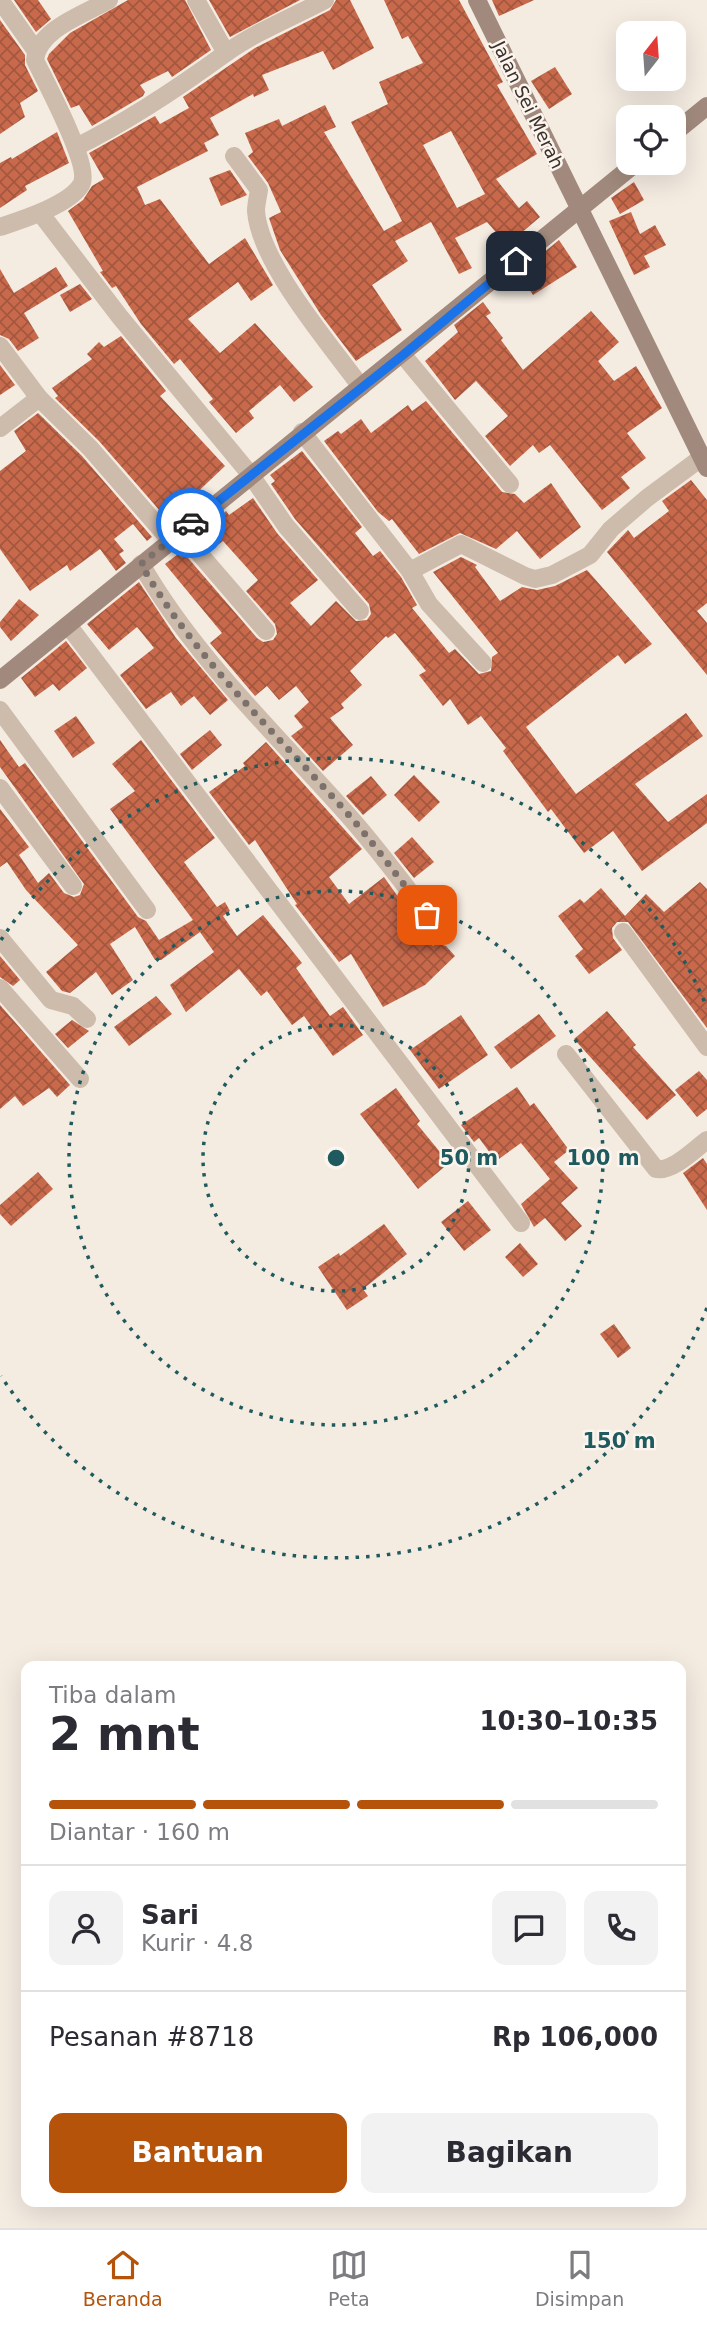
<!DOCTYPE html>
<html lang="id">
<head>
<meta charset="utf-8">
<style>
	:root { --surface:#fff; --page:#f2f2f3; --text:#2b2b33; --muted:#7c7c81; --line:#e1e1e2; --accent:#b45309 }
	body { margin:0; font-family:"DejaVu Sans",sans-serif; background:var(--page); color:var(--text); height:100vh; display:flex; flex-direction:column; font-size:26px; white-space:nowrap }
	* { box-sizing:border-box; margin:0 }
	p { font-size:23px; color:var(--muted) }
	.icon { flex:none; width:38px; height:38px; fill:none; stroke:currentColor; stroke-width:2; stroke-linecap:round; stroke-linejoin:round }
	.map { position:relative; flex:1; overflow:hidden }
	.details { position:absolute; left:21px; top:1661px; width:665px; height:546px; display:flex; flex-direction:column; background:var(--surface); border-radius:14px; box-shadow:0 7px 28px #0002 }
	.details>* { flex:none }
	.needle { width:46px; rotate:17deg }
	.buttons { position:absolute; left:616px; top:21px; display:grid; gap:14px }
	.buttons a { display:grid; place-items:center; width:70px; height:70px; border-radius:14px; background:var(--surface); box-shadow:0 7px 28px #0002; font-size:35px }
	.pin { position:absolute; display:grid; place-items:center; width:60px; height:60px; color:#fff; margin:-30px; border-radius:14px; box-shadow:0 4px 10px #0006 }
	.courier { position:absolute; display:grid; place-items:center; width:70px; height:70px; margin:-35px; border:5px solid #1a73e8; border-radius:50%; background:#fff; color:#222; box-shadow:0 2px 9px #0007 }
	.headline em { font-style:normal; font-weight:600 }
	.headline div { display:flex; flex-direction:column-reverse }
	.headline { display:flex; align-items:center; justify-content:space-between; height:119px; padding:0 28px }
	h1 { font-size:46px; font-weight:600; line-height:52px }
	.bar { display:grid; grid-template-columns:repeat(4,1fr); gap:10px 7px; align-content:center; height:84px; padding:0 28px }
	.bar i { height:9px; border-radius:5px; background:var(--line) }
	.bar .selected { background:var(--accent) }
	.bar p { grid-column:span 4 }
	.line { display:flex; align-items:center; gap:18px; padding:0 28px; border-top:2px solid var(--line) }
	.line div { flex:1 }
	.round { display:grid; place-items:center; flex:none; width:74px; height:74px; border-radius:14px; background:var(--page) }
	.button { display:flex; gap:14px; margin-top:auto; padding:14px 28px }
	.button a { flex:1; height:80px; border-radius:14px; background:var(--accent); color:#fff; font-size:28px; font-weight:600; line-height:80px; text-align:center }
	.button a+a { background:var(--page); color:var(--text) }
	.dock { display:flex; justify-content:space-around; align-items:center; height:98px; border-top:2px solid var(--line); background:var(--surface); font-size:19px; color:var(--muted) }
	.dock a { display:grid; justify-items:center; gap:4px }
	.dock .selected { color:var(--accent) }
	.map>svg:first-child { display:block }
	.building { fill:url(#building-cross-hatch); fill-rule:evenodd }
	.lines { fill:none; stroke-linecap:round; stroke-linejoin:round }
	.street { stroke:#cdbbac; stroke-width:18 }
	.secondary { stroke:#a18a7d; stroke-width:18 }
	.done { stroke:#7c716b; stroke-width:7; stroke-dasharray:0 12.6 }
	.route { stroke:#1a73e8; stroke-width:9 }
	.ring { fill:none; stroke:#1f5a5e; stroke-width:3.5; stroke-dasharray:3.5 7 }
	.labels { text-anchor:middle; stroke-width:5; stroke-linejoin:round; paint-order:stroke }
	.street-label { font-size:18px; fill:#3b302b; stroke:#fbf5ee }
	.centre { fill:#1f5a5e; stroke:#fbf5ee; stroke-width:3.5 }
	.ring-label { font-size:21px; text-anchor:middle; font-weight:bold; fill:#1f5a5e; stroke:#fbf5ee; stroke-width:5; stroke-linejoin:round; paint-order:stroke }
</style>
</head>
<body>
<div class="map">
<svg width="707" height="2228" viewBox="0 0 707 2228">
	<defs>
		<pattern id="building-cross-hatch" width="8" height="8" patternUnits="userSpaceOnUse" patternTransform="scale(1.75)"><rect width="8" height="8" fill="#c8694b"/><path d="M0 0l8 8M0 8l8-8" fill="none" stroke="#a4573f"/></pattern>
	</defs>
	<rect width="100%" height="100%" fill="#f4ebe1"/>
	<g class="building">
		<polygon points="14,0 38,0 51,19 36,32"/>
		<polygon points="128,0 185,0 211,50 172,77 168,71 140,85 145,92 143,96 92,126 79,105 71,108 47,59 49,54 70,33"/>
		<polygon points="209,0 300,0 230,37"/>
		<polygon points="336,0 350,0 374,48 333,70 323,51 262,75 269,90 254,97 253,94 210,118 219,135 204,143 208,151 137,187 145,205 160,199 209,264 245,238 273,285 251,301 238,282 188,319 220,353 255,323 313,387 294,402 280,385 249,411 254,418 236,433 209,402 213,399 180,359 174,364 141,324 116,286 112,288 100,272 103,271 68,211 83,200 92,186 104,179 89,153 155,116 160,124 189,108 183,97 255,48 330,10"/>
		<path d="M384 0H459L503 82 497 85 537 154 496 179 519 208 527 201 540 217 507 245 487 222 455 238 472 268 459 274 431 222 395 241 408 261 372 285 402 330 356 361 321 315 280 250 269 218 281 212 268 183 248 156 253 152 245 133 279 119 282 126 325 105 336 127 324 132 384 231 402 221 351 122 388 104 379 82 423 63 408 36 402 39ZM451 131 485 194 457 208 423 145Z"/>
		<polygon points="492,0 534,0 499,16"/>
		<polygon points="0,20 25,55 25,65 38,91 20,103 25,117 0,134"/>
		<polygon points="555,67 572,94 549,109 531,81"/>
		<polygon points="57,132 69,163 25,186 27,190 0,208 0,163 11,157 12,159"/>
		<polygon points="230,170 247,195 221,206 209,178"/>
		<polygon points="634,182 644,200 620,214 611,198"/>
		<polygon points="631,212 640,234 655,225 666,245 644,256 650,267 634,275 609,221"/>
		<polygon points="559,240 577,267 533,295 519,273"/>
		<polygon points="56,267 68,286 24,313 39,338 18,351 9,339 0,335 0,269 14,293"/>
		<polygon points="80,284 92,299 70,312 60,295"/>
		<polygon points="483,302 491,313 486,316 503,338 501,340 523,370 591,311 619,342 598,361 614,381 636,366 662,408 627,433 646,458 621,477 630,488 602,510 550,445 539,453 533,445 510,466 485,436 508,416 476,381 455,400 425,361 458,332 454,325"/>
		<polygon points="121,336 166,391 160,396 225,466 168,520 99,441 55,398 58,396 52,388 92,359 87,354 99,342 104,347"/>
		<polygon points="0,365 15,385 0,395"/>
		<polygon points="426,401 502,492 515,494 524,503 551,483 581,527 540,559 517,531 496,549 460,533 419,554 392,519 389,521 378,512 324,441 338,431 341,434 361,419 371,433 408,405 412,411"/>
		<polygon points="38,413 82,456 152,537 147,541 133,524 114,539 124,551 119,554 126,563 116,571 100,549 70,571 67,565 30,591 0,549 0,471 26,451 14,431"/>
		<polygon points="302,451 362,527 355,533 373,556 380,551 401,577 417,605 412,608 449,653 455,649 479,674 491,671 492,657 498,653 433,572 461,557 477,565 475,567 500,601 522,587 537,590 555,586 587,570 652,644 625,664 618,655 526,727 576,794 686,713 703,736 635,784 668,822 707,794 707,823 642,871 613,831 584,853 551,809 548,812 503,751 506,748 481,716 468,725 450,699 443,706 419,675 426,671 395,633 388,638 386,636 350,671 362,685 341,704 344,708 330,718 353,745 323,771 291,736 303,727 294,716 309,702 296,686 279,700 267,686 255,696 210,643 222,633 165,564 182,551 257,638 263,642 273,640 277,634 275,624 246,591 258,580 223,541 211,550 200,536 226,511 229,515 253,498 277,533 318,580 290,603 311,626 336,601 356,621 367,620 371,614 369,604 295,519 271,484 275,481 270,475"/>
		<polygon points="691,480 707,500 707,603 697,611 707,623 707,675 607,552 628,530 634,538 669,511 662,501"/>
		<polygon points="139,582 176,638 228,700 210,715 194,696 181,706 171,692 146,709 120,675 154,648 137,627 109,650 87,624"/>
		<polygon points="19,599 39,615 11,641 0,627 0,622"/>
		<polygon points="66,641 87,668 59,691 53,684 35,697 21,678"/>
		<polygon points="76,716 95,743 73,758 54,731"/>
		<polygon points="210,730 222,745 192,770 180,754"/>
		<polygon points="0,740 19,767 25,763 138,917 146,921 159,940 193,920 110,809 135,791 112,764 141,740 215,838 184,862 217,907 225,902 230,911 223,916 237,936 263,915 302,963 296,968 330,1016 343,1007 363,1035 333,1056 304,1016 292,1025 267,991 261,996 239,969 186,1012 170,985 214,952 200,932 161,960 155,960 135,927 110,944 133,980 112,995 96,972 70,993 62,991 46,972 78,945 26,890 7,862 0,867 0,809 29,847 19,855 38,883 49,873 64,893 74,897 80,895 84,884 0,767"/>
		<polygon points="266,742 362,849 329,877 349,904 384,877 433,946 436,943 446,946 455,956 425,985 383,1007 351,954 339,962 295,905 297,904 255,840 249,845 209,792 245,766 243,763"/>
		<polygon points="414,775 440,802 419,822 394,795"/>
		<polygon points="371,776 387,795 363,815 346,796"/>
		<polygon points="412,837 434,862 414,878 394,853"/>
		<polygon points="700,882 707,889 707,1028 628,922 617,922 612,928 613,938 622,950 589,974 575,956 583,949 558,916 580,899 584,903 601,888 625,916 646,894 664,912"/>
		<polygon points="0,956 20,980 13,986 0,977"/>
		<polygon points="156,996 172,1014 129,1046 114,1027"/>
		<polygon points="0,1005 70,1085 57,1097 49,1088 23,1106 15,1096 0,1109"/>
		<polygon points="607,1011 636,1045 633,1047 676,1095 647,1120 574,1039"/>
		<polygon points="539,1014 556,1036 511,1069 494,1047"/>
		<polygon points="461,1015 488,1055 439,1089 410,1050"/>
		<polygon points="72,1020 89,1031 68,1048 55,1034"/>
		<polygon points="699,1071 707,1080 707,1109 697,1117 675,1090"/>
		<polygon points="517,1087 530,1106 534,1103 569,1150 554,1162 578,1188 561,1203 582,1226 565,1241 545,1218 534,1227 521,1204 550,1179 521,1143 496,1161 479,1138 474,1142 461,1125"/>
		<polygon points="396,1088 420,1121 417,1124 449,1163 418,1189 360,1114"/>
		<polygon points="703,1158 707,1164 707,1210 683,1173"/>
		<polygon points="38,1172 53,1189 11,1226 0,1214 0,1205"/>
		<polygon points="468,1201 491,1230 464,1251 441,1222"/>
		<polygon points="384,1224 407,1254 363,1289 368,1296 347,1310 318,1267 339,1253 340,1256"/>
		<polygon points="520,1243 538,1264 523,1277 505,1257"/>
		<polygon points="614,1324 631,1348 618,1358 600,1334"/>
	</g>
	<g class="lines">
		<g class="street">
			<polyline points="0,0 36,51"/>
			<polyline points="196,0 226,53"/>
			<path d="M76 147C129 121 178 88 226 53 255 32 293 17 325 0"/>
			<path d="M234 156 259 190C258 197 256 204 256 211 260 264 330 344 361 387"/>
			<polyline points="41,214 120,317 250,474 286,526 360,611"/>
			<path d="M0 227C21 220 69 205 81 185 92 167 45 81 35 60 38 29 85 14 109 0"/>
			<polyline points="0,346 39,398 90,448 170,540"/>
			<polyline points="403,355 510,484"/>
			<polyline points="0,428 39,398"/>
			<polyline points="302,432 410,571 429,604 483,663"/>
			<polyline points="180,531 266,631"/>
			<path d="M141 564C194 657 276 734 347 814 381 852 411 894 443 935"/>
			<polyline points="410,571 461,544 525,576 535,579 552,575 590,555 611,529 647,498 701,458"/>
			<polyline points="68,625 521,1223"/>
			<polyline points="0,710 147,910"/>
			<polyline points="0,788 73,886"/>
			<polyline points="623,932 707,1047"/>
			<polyline points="0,938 51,1000 73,1006 87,1019"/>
			<polyline points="0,988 80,1079"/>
			<path d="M566 1054 656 1169C672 1172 694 1150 707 1140"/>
		</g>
		<g class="secondary">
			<polyline points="477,0 707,468"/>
			<polyline points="674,133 707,106"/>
			<polyline points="0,680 636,163"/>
		</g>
	</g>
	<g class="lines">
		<path class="done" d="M191 523 141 564C194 658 277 734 348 814 376 846 401 881 427 915"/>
		<polyline class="route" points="191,523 403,355 516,261"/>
	</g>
	<g class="ring">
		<circle cx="336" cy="1158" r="133"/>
		<circle cx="336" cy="1158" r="267"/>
		<path d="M707 1308A400 400 0 0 1 1 1376M1 940A400 400 0 0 1 707 1008"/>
	</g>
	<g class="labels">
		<g class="street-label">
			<text transform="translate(528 105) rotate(64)" y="6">Jalan Sei Merah</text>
		</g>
	</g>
	<circle cx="336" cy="1158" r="10" class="centre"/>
	<g class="ring-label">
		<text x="469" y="1165">50 m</text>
		<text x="603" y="1165">100 m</text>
		<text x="619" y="1448">150 m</text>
	</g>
</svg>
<div class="buttons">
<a><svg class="needle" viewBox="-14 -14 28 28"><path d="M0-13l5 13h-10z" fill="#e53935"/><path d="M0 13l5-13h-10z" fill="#7c7c81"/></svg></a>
<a><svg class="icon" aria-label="locate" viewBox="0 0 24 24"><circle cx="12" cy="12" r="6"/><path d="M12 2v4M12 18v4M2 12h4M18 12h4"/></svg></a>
</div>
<div class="pin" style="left:427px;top:915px;background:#ea580c"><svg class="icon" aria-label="bag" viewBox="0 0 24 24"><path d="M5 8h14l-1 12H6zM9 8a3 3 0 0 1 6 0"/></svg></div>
<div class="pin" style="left:516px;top:261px;background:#1f2937"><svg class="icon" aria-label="home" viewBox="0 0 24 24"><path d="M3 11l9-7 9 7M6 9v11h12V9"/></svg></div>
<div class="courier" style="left:191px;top:523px"><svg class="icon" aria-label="car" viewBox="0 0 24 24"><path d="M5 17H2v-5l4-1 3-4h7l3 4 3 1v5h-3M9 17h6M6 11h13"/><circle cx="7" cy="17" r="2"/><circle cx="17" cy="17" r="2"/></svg></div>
<section class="details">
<div class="headline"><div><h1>2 mnt</h1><p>Tiba dalam</p></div><em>10:30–10:35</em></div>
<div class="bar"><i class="selected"></i><i class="selected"></i><i class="selected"></i><i></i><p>Diantar · 160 m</p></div>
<div class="line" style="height:126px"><a class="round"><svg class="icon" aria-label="person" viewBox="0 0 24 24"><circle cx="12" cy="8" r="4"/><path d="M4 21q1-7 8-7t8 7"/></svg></a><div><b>Sari</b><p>Kurir · 4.8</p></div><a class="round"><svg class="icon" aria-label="chat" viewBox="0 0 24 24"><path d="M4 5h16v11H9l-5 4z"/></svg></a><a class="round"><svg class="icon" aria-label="phone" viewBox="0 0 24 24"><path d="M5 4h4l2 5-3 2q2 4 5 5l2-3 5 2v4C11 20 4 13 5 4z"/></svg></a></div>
<div class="line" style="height:91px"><div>Pesanan #8718</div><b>Rp 106,000</b></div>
<div class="button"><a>Bantuan</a><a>Bagikan</a></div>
</section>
</div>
<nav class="dock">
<a class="selected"><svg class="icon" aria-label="home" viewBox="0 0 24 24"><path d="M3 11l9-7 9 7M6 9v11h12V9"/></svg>Beranda</a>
<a><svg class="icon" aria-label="map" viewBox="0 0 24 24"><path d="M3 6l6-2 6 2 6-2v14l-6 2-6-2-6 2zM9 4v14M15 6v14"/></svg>Peta</a>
<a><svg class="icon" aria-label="saved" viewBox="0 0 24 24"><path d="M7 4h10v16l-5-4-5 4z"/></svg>Disimpan</a>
</nav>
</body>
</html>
